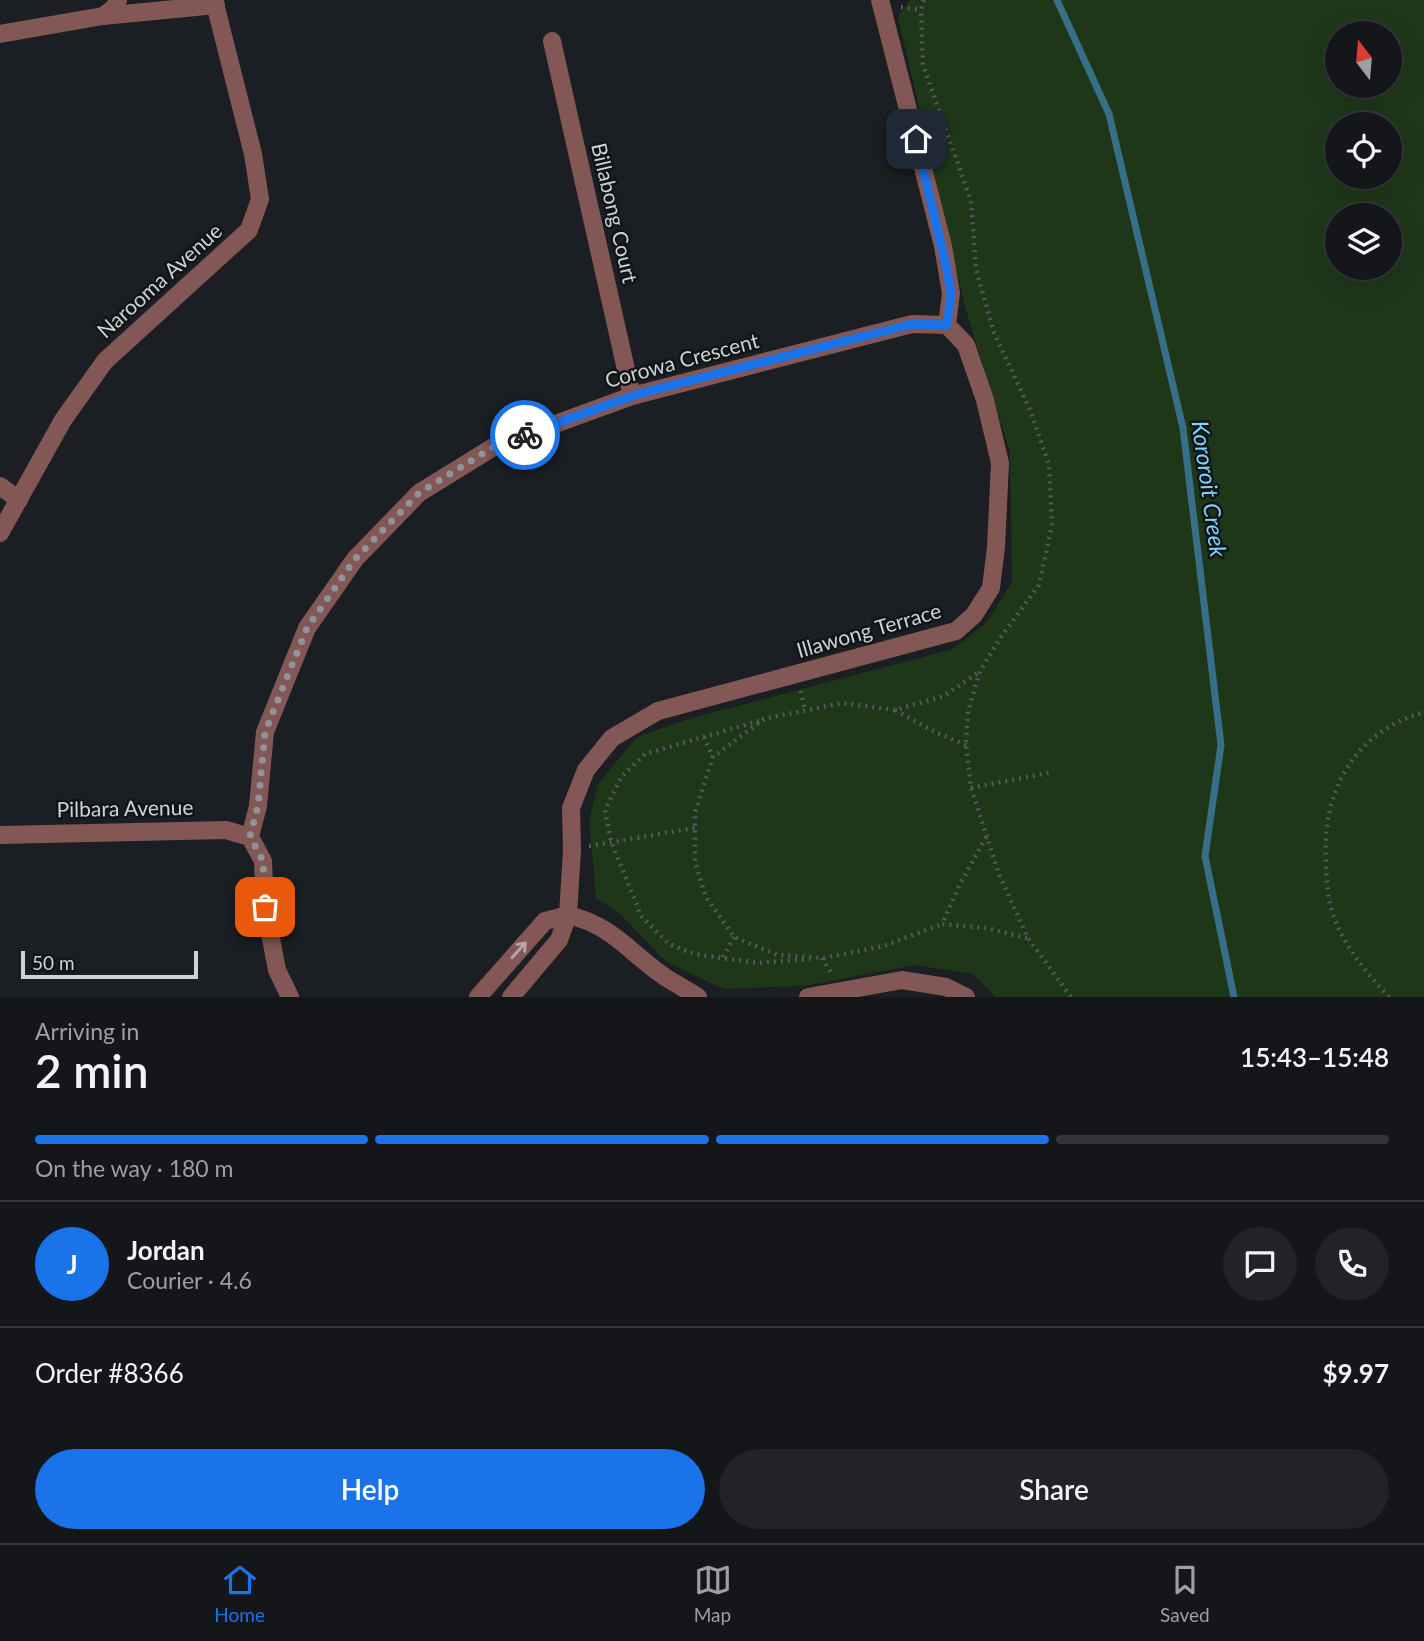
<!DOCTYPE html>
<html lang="en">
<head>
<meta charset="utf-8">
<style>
	:root { --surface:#14161a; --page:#212327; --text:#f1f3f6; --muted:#9d9fa2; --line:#333539; --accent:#1a73e8 }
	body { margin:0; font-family:Lato,sans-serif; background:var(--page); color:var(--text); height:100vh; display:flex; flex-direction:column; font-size:26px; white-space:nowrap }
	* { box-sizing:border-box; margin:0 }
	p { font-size:23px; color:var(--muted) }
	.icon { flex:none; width:38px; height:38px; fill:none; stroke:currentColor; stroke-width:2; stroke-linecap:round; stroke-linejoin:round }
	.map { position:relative; height:997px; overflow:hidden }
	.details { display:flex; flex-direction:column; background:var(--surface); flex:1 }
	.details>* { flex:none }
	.needle { width:46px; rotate:344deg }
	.controls { position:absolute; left:1325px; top:21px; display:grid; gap:14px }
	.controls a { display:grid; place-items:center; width:77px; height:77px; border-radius:50%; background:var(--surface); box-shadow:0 7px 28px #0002,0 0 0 2px var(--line); font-size:35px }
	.scale { position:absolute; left:21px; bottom:18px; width:177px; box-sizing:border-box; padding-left:7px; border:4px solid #d0d2d4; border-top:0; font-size:19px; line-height:24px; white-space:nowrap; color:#d0d2d4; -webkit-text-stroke:5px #121518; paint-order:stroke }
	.pin { position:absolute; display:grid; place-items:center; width:60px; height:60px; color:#fff; margin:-30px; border-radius:14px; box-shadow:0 4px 10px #0006 }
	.courier { position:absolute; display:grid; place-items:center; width:70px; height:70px; margin:-35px; border:5px solid #1a73e8; border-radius:50%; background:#fff; color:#222; box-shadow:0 2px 9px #0007 }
	.summary em { font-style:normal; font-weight:600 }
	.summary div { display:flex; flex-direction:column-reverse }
	.summary { display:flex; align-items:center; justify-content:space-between; height:119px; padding:0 35px }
	h1 { font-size:46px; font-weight:600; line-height:52px }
	.bar { display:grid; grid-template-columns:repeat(4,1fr); gap:10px 7px; align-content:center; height:84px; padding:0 35px }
	.bar i { height:9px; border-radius:5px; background:var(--line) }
	.bar .active { background:var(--accent) }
	.bar p { grid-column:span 4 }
	.line { display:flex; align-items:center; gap:18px; padding:0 35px; border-top:2px solid var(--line) }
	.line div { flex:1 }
	.round { display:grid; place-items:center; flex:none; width:74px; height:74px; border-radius:37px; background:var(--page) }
	.action { display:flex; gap:14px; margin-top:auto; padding:14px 35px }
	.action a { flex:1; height:80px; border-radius:42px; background:var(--accent); color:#fff; font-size:28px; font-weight:600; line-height:80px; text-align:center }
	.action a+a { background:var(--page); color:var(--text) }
	.tab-bar { display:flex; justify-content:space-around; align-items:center; height:98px; border-top:2px solid var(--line); background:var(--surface); font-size:19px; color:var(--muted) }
	.tab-bar a { display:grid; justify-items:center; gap:4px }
	.tab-bar .active { color:var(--accent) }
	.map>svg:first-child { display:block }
	.green { fill:#1e3719; fill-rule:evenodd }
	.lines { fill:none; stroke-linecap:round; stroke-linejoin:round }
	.stream { stroke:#386f88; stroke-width:7 }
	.path { stroke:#55585b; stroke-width:4.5; stroke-dasharray:2 5; stroke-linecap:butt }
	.minor { stroke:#825755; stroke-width:18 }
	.oneway { stroke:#b5a7a8 }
	.done { stroke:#919396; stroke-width:7; stroke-dasharray:0 12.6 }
	.route { stroke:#1a73e8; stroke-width:9 }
	.labels { text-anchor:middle; stroke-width:5; stroke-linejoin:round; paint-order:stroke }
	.street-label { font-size:21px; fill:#d0d2d4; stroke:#121518 }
	.water-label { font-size:23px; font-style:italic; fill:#7ed4fc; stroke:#121518 }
</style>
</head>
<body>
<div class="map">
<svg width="1424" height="997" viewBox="0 0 1424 997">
	<rect width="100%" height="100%" fill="#1b1e22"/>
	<path class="green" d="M910 0H1424V997H996L973 974 915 965 804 986 724 989 666 962 618 912 596 898 589 820 598 784 637 737 688 719 953 649 987 622 1012 582 1010 453 965 307 898 17ZM1337 33H1390V86H1337ZM1337 124H1390V177H1337ZM1337 215H1390V268H1337Z"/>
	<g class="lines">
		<polyline class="stream" points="1057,0 1109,114 1183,428 1221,745 1205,856 1234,997"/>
		<g class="path">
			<polyline points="924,0 921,10 923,65 971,201 976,269 994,333 1031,412 1049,465 1052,525 1039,585 1001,637 980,671 968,711 966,745 971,788 999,874 1028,938 1071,997"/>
			<polyline points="901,7 921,10"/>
			<polyline points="801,691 805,710"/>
			<polyline points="895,710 842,703 764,719 713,757 695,812 695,862 706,897 734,937 778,955 824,958 884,946 942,924"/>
			<polyline points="759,721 645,754 621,777 605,810 611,841 641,916 669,944 694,954 758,963 810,959"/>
			<polyline points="704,737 713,757"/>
			<polyline points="966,745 935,732 895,710 944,696 979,672"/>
			<polyline points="971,788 1052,772"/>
			<polyline points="986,837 959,886 942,924 986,928 1027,938"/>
			<polyline points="589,846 695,828"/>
			<polyline points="723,957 734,937"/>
			<polyline points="822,958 832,974"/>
			<path d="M1389 997C1365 971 1341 943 1331 908 1327 894 1327 879 1326 865 1321 793 1352 733 1424 712"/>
		</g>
		<g class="minor">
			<polyline points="103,16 216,5"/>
			<polyline points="0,34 103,16 114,8 118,0"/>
			<polyline points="552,41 632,396"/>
			<polyline points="0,486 19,500"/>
			<polyline points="0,533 63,420 105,361 249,230 260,199 253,154 214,0"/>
			<polyline points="0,835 226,830 250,837"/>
			<polyline points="290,997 277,970 265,907 263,861 250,837 258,806 265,732 307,628 355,559 419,493 495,446 632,396 912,324 947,325"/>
			<polyline points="478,997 545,921 568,915"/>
			<polyline points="511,997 559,940 568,915"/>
			<path d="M698 997C687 990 676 984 665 977 630 953 612 925 568 915L572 850 571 808 586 770 612 738 658 711 956 631 974 615 991 588 996 547 1000 463 985 400 966 345 947 325 951 293 943 246 880 0"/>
			<polyline points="808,997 902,980 946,987 966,997"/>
		</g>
	</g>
	<defs><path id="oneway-shaft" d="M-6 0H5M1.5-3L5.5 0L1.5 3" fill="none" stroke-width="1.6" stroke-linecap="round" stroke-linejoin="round" transform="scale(1.75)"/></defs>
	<use class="oneway" href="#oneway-shaft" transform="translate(519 950) rotate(-48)"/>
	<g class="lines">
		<polyline class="done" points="265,907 263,861 250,836 258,806 265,732 307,628 355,559 419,493 495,446 525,435"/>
		<polyline class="route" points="525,435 632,396 657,389 912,324 947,325 951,293 947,270 916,139"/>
	</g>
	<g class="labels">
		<g class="street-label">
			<text transform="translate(614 213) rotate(77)" y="7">Billabong Court</text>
			<text transform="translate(160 281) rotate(-42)" y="7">Narooma Avenue</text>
			<text transform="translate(682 361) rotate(-15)" y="7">Corowa Crescent</text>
			<text transform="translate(869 631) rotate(-16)" y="7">Illawong Terrace</text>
			<text transform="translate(125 809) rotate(-1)" y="7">Pilbara Avenue</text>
		</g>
		<g class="water-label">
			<text transform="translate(1209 489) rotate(82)" y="8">Kororoit Creek</text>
		</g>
	</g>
</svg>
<div class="controls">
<a><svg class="needle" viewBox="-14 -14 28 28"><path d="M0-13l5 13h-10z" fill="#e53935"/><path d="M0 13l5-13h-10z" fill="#9d9fa2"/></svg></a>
<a><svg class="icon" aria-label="locate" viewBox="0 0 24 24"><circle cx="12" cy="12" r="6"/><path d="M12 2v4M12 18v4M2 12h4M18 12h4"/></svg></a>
<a><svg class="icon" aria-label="layers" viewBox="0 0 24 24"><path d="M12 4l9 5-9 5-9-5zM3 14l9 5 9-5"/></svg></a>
</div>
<div class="scale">50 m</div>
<div class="pin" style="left:265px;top:907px;background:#ea580c"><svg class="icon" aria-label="bag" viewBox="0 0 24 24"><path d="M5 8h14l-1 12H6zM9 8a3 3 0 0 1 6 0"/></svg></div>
<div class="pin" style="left:916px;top:139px;background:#1f2937"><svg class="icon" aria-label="home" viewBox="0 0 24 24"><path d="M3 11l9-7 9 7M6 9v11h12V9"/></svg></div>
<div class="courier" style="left:525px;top:435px"><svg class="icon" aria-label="bike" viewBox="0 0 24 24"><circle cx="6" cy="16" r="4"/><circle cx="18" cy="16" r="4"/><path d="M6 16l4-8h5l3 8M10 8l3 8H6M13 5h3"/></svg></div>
</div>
<section class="details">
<div class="summary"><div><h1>2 min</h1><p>Arriving in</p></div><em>15:43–15:48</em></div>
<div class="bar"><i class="active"></i><i class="active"></i><i class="active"></i><i></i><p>On the way · 180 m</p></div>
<div class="line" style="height:126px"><b class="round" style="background:var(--accent);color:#fff">J</b><div><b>Jordan</b><p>Courier · 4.6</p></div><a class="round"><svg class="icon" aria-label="chat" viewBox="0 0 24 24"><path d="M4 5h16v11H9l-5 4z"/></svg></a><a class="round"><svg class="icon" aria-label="phone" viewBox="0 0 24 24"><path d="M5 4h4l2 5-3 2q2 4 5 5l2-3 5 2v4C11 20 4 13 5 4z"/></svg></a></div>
<div class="line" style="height:91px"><div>Order #8366</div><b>$9.97</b></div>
<div class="action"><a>Help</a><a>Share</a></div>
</section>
<nav class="tab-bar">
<a class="active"><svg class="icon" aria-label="home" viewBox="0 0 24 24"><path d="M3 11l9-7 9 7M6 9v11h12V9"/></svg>Home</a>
<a><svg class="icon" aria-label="map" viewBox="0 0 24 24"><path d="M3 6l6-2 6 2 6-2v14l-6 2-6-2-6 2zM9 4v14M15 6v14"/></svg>Map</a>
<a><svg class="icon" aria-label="saved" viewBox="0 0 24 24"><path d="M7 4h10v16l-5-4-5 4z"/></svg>Saved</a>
</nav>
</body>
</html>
